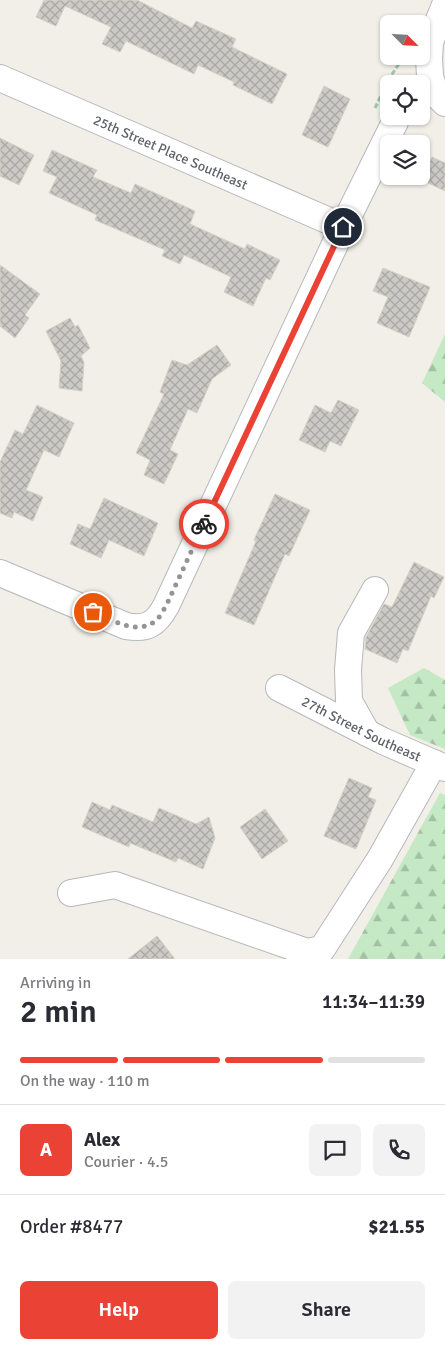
<!DOCTYPE html>
<html lang="en">
<head>
<meta charset="utf-8">
<style>
	:root { --surface:#fff; --page:#f2f2f3; --text:#2b2b33; --muted:#7c7c81; --line:#e1e1e2; --accent:#ea4335 }
	body { margin:0; font-family:Signika,sans-serif; background:var(--page); color:var(--text); height:100vh; display:flex; flex-direction:column; font-size:19px; white-space:nowrap }
	* { box-sizing:border-box; margin:0 }
	p { font-size:16px; color:var(--muted) }
	.icon { flex:none; width:28px; height:28px; fill:none; stroke:currentColor; stroke-width:2; stroke-linecap:round; stroke-linejoin:round }
	.map { position:relative; height:959px; overflow:hidden }
	.drawer { display:flex; flex-direction:column; background:var(--surface); flex:1 }
	.drawer>* { flex:none }
	.needle { width:32px; rotate:114deg }
	.controls { position:absolute; left:380px; top:15px; display:grid; gap:10px }
	.controls a { display:grid; place-items:center; width:50px; height:50px; border-radius:8px; background:var(--surface); box-shadow:0 1px 4px #0004; font-size:25px }
	.pin { position:absolute; display:grid; place-items:center; width:42px; height:42px; color:#fff; margin:-21px; border:2px solid #fff; border-radius:50%; box-shadow:0 1px 5px #0007 }
	.courier { position:absolute; display:grid; place-items:center; width:50px; height:50px; margin:-25px; border:4px solid #ea4335; border-radius:50%; background:#fff; color:#222; box-shadow:0 1px 6px #0007 }
	.head em { font-style:normal; font-weight:600 }
	.head div { display:flex; flex-direction:column-reverse }
	.head { display:flex; align-items:center; justify-content:space-between; height:85px; padding:0 20px }
	h1 { font-size:32px; font-weight:600; line-height:38px }
	.bar { display:grid; grid-template-columns:repeat(4,1fr); gap:8px 5px; align-content:center; height:60px; padding:0 20px }
	.bar i { height:6px; border-radius:4px; background:var(--line) }
	.bar .selected { background:var(--accent) }
	.bar p { grid-column:span 4 }
	.line { display:flex; align-items:center; gap:12px; padding:0 20px; border-top:1px solid var(--line) }
	.line div { flex:1 }
	.round { display:grid; place-items:center; flex:none; width:52px; height:52px; border-radius:8px; background:var(--page) }
	.primary-button { display:flex; gap:10px; margin-top:auto; padding:10px 20px }
	.primary-button a { flex:1; height:58px; border-radius:8px; background:var(--accent); color:#fff; font-size:20px; font-weight:600; line-height:58px; text-align:center }
	.primary-button a+a { background:var(--page); color:var(--text) }
	.map>svg:first-child { display:block }
	.forest { fill:url(#forest-firs) }
	.building { fill:url(#building-cross-hatch); stroke:#d6d1c6 }
	.lines { fill:none; stroke-linecap:round; stroke-linejoin:round }
	.minor-casing { stroke:#b5b8bc; stroke-width:28 }
	.path { stroke:#9cc7a9; stroke-width:3; stroke-dasharray:5 2.5; stroke-linecap:butt }
	.minor { stroke:#fff; stroke-width:26 }
	.done { stroke:#929495; stroke-width:5; stroke-dasharray:0 9 }
	.route { stroke:#ea4335; stroke-width:6 }
	.labels { text-anchor:middle; stroke-width:4; stroke-linejoin:round; paint-order:stroke }
	.street-label { font-size:14px; fill:#5f6368; stroke:#fff }
</style>
</head>
<body>
<div class="map">
<svg width="445" height="959" viewBox="0 0 445 959">
	<defs>
		<pattern id="forest-firs" width="22" height="20" patternUnits="userSpaceOnUse" patternTransform="scale(1.25)"><rect width="22" height="20" fill="#c5e8c5"/><path d="M5 1l3.5 6h-7zM16 11l3.5 6h-7z" fill="#a3c0a4"/></pattern>
		<pattern id="building-cross-hatch" width="8" height="8" patternUnits="userSpaceOnUse" patternTransform="scale(1.25)"><rect width="8" height="8" fill="#cccac5"/><path d="M0 0l8 8M0 8l8-8" fill="none" stroke="#a9a8a4"/></pattern>
	</defs>
	<rect width="100%" height="100%" fill="#f1efe8"/>
	<g class="forest">
		<polygon points="445,334 445,402 422,383"/>
		<polygon points="424,668 445,680 445,749 410,735 388,688"/>
		<polygon points="440,793 445,795 445,959 348,959"/>
	</g>
	<g class="building">
		<polygon points="44,0 137,0 192,28 196,21 236,39 232,47 287,74 272,104 233,85 234,82 198,65 194,74 126,41 120,52 102,44 111,27 65,6 56,26 36,17"/>
		<polygon points="324,86 350,99 328,147 302,135"/>
		<polygon points="0,138 34,155 19,185 0,176"/>
		<polygon points="52,150 97,170 93,177 131,193 135,184 195,211 190,224 245,249 247,244 280,260 270,280 266,278 253,306 224,292 231,277 184,255 180,264 162,256 165,250 95,220 97,215 49,193 57,177 43,171"/>
		<polygon points="432,157 445,163 445,191 422,180"/>
		<polygon points="0,265 40,294 25,315 29,318 15,338 0,326"/>
		<polygon points="383,268 430,287 409,337 377,323 388,297 373,291"/>
		<polygon points="70,318 75,327 78,325 90,348 81,356 84,362 82,391 59,388 61,361 46,331"/>
		<polygon points="217,345 231,365 212,379 197,413 188,409 170,450 178,454 164,484 144,475 150,460 136,453 164,394 160,392 172,360 187,365"/>
		<polygon points="338,400 359,410 341,446 330,441 325,452 299,440 315,405 331,413"/>
		<polygon points="37,405 74,423 59,457 44,450 26,490 43,497 33,521 14,512 12,518 0,513 0,462 15,430 23,434"/>
		<polygon points="275,494 310,510 289,556 285,554 254,625 225,613 256,541 254,540"/>
		<polygon points="104,498 158,523 144,556 109,540 101,558 70,544 78,524 90,529"/>
		<polygon points="414,562 444,577 434,598 431,596 408,651 403,649 397,663 365,649 366,637 384,604 392,607"/>
		<polygon points="349,778 372,788 368,797 376,800 356,849 324,836"/>
		<polygon points="92,802 110,810 112,805 153,822 159,808 196,824 209,817 215,838 203,869 178,858 176,862 130,843 129,847 82,827"/>
		<polygon points="265,809 288,841 262,859 240,827"/>
		<polygon points="157,936 175,959 128,959"/>
	</g>
	<g class="lines">
		<g class="minor-casing">
			<g id="minor">
				<polyline points="445,5 430,42 429,59 430,76 435,93 445,103"/>
				<path id="s1" d="M0 78 343 227"/>
				<path d="M0 573 126 626C147 630 156 624 166 606L343 227 395 122"/>
				<path id="s2" d="M279 688 383 741 445 768"/>
				<polyline points="367,733 349,701 348,670 351,633 375,590"/>
				<polyline points="71,893 115,885 307,952 322,949 380,859 434,763"/>
			</g>
		</g>
		<path class="path" d="M375 108C384 90 392 71 405 56"/>
		<use href="#minor" class="minor"/>
	</g>
	<g class="lines">
		<path class="done" d="M93 612C113 620 142 639 160 616 162 613 164 609 166 606L204 524"/>
		<polyline class="route" points="204,524 343,227"/>
	</g>
	<g class="labels">
		<g class="street-label">
			<text dy="5" stroke="none"><textPath href="#s1" startOffset="186">25th Street Place Southeast</textPath></text>
			<text dy="5" stroke="none"><textPath href="#s2" startOffset="92">27th Street Southeast</textPath></text>
		</g>
	</g>
</svg>
<div class="controls">
<a><svg class="needle" viewBox="-14 -14 28 28"><path d="M0-13l5 13h-10z" fill="#e53935"/><path d="M0 13l5-13h-10z" fill="#7c7c81"/></svg></a>
<a><svg class="icon" aria-label="locate" viewBox="0 0 24 24"><circle cx="12" cy="12" r="6"/><path d="M12 2v4M12 18v4M2 12h4M18 12h4"/></svg></a>
<a><svg class="icon" aria-label="layers" viewBox="0 0 24 24"><path d="M12 4l9 5-9 5-9-5zM3 14l9 5 9-5"/></svg></a>
</div>
<div class="pin" style="left:93px;top:612px;background:#ea580c"><svg class="icon" aria-label="bag" viewBox="0 0 24 24"><path d="M5 8h14l-1 12H6zM9 8a3 3 0 0 1 6 0"/></svg></div>
<div class="pin" style="left:343px;top:227px;background:#1f2937"><svg class="icon" aria-label="home" viewBox="0 0 24 24"><path d="M3 11l9-7 9 7M6 9v11h12V9"/></svg></div>
<div class="courier" style="left:204px;top:524px"><svg class="icon" aria-label="bike" viewBox="0 0 24 24"><circle cx="6" cy="16" r="4"/><circle cx="18" cy="16" r="4"/><path d="M6 16l4-8h5l3 8M10 8l3 8H6M13 5h3"/></svg></div>
</div>
<section class="drawer">
<div class="head"><div><h1>2 min</h1><p>Arriving in</p></div><em>11:34–11:39</em></div>
<div class="bar"><i class="selected"></i><i class="selected"></i><i class="selected"></i><i></i><p>On the way · 110 m</p></div>
<div class="line" style="height:90px"><b class="round" style="background:var(--accent);color:#fff">A</b><div><b>Alex</b><p>Courier · 4.5</p></div><a class="round"><svg class="icon" aria-label="chat" viewBox="0 0 24 24"><path d="M4 5h16v11H9l-5 4z"/></svg></a><a class="round"><svg class="icon" aria-label="phone" viewBox="0 0 24 24"><path d="M5 4h4l2 5-3 2q2 4 5 5l2-3 5 2v4C11 20 4 13 5 4z"/></svg></a></div>
<div class="line" style="height:65px"><div>Order #8477</div><b>$21.55</b></div>
<div class="primary-button"><a>Help</a><a>Share</a></div>
</section>
</body>
</html>
